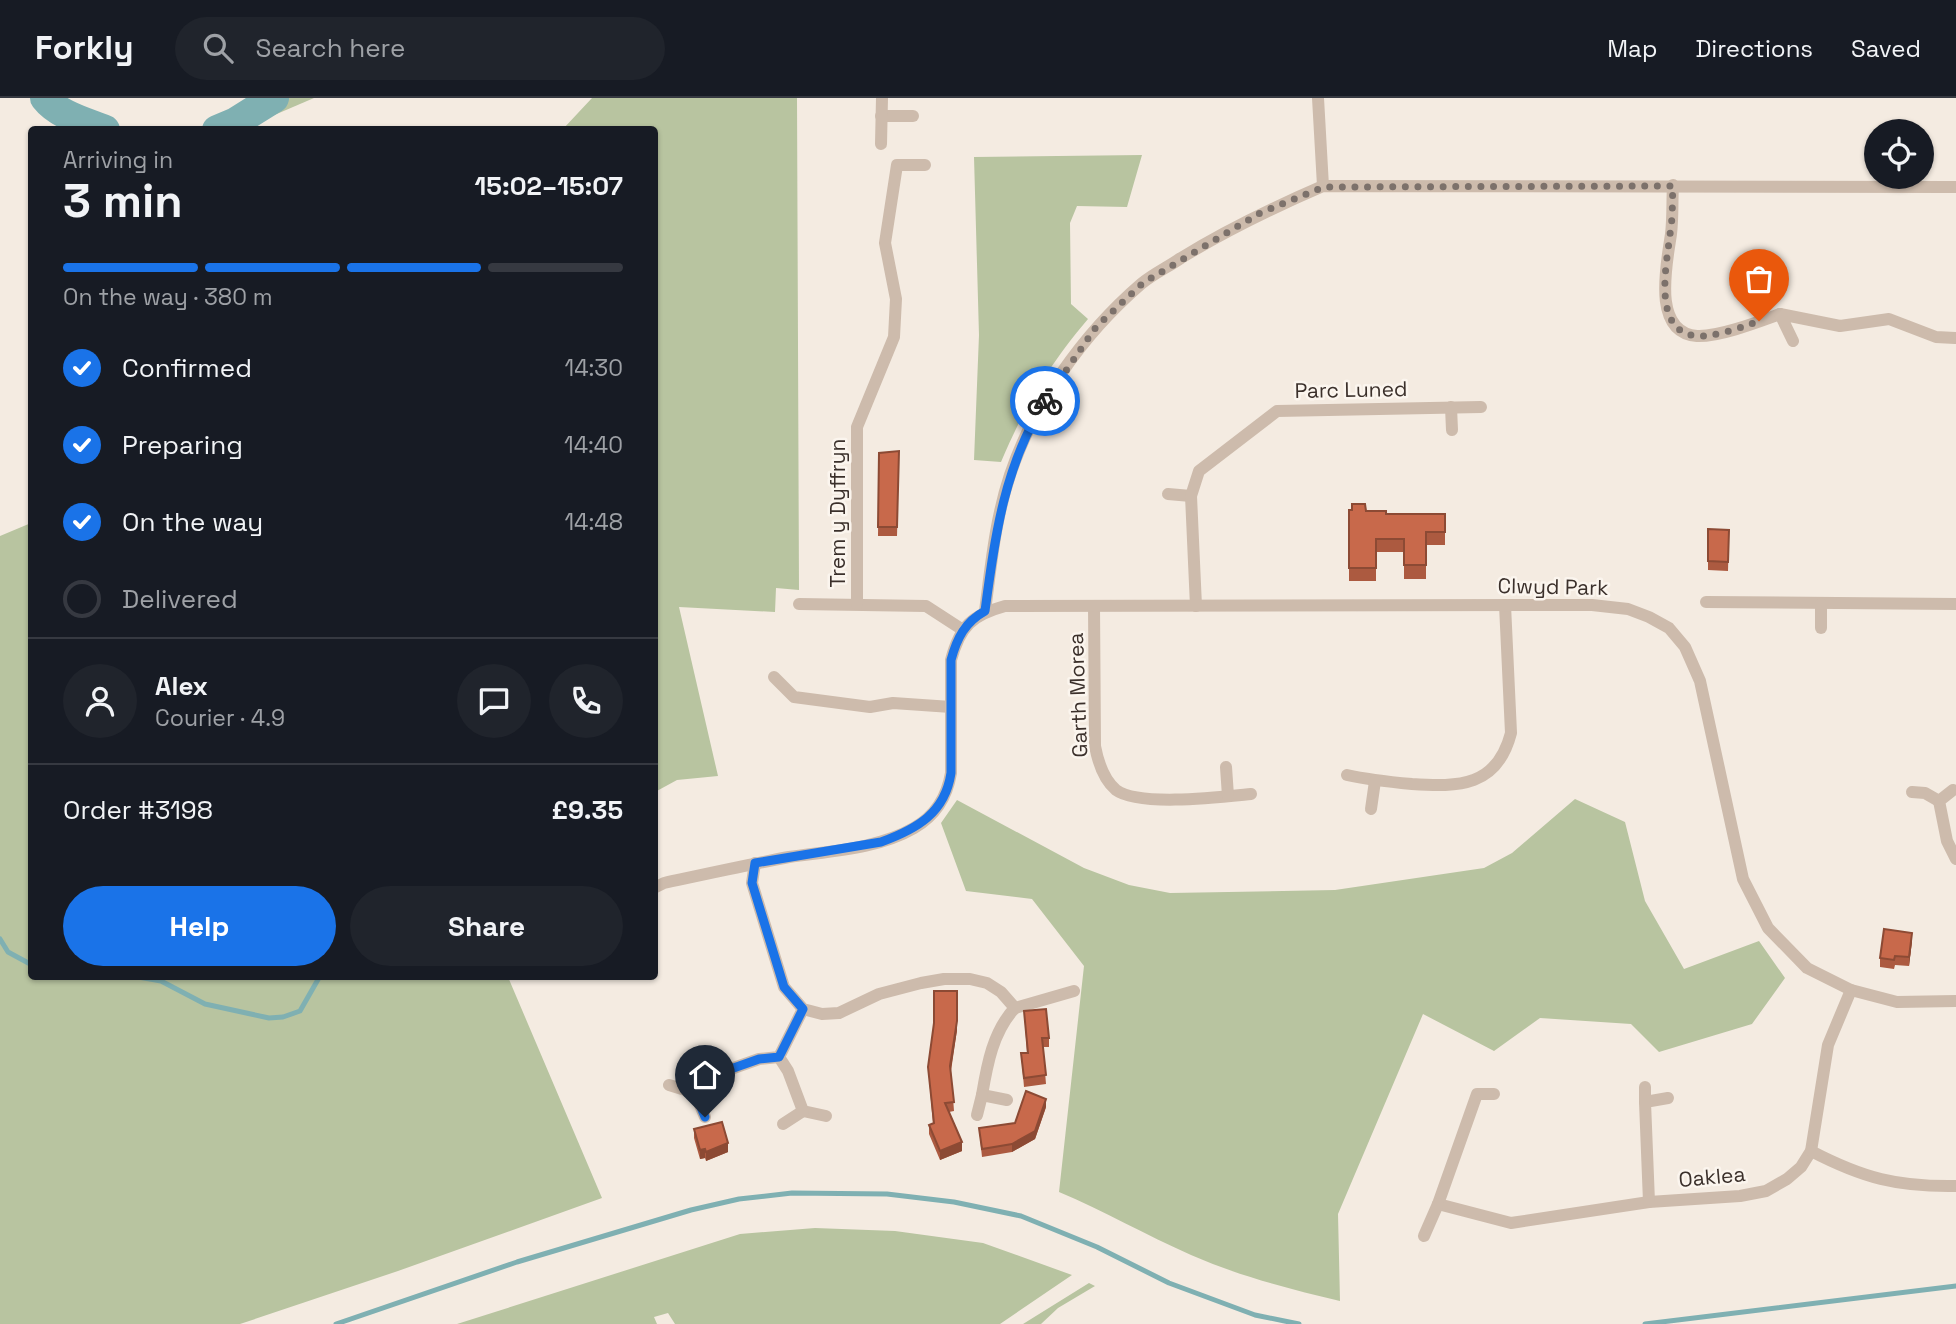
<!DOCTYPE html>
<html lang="en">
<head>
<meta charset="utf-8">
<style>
	:root { --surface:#171b24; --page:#20242c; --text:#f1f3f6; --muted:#9ea1a6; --line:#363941; --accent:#1a73e8 }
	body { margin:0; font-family:"Space Grotesk",sans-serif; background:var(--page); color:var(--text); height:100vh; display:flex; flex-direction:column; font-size:26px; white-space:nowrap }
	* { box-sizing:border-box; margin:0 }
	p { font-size:23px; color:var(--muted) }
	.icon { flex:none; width:38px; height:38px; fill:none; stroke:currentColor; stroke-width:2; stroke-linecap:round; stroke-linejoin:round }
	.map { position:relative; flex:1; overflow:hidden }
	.side { position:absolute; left:28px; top:28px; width:630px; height:854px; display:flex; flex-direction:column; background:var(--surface); border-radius:7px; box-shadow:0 2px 5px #0004 }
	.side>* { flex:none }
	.buttons { position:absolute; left:1864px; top:21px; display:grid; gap:14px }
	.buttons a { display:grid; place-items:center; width:70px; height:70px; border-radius:50%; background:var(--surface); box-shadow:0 2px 5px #0004; font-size:35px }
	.pin { position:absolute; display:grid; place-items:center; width:60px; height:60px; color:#fff; margin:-72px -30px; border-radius:50% 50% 50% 0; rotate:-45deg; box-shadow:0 0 7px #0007 }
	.pin .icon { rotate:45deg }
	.courier { position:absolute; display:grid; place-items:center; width:70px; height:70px; margin:-35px; border:5px solid #1a73e8; border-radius:50%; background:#fff; color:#222; box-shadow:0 2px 9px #0007 }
	.head em { font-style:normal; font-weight:600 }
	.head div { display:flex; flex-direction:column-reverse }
	.head { display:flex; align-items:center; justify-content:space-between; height:119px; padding:0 35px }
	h1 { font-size:46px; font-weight:600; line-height:52px }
	.bar { display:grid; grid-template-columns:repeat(4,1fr); gap:10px 7px; align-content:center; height:84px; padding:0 35px }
	.bar i { height:9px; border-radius:5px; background:var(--line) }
	.bar .on { background:var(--accent) }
	.bar p { grid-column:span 4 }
	.line { display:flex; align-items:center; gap:18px; padding:0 35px; border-top:2px solid var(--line) }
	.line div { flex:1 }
	.round { display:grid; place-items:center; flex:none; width:74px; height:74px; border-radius:37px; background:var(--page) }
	ol { padding:0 35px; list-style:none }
	li { display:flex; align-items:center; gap:21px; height:77px }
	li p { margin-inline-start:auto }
	li .icon { padding:7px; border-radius:50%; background:var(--accent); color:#fff; stroke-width:4 }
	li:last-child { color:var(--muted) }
	li i { width:38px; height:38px; border:4px solid var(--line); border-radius:50% }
	.cta { display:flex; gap:14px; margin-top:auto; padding:14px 35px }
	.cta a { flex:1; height:80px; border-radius:42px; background:var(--accent); color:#fff; font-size:28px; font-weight:600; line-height:80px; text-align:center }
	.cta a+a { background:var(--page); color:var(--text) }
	header { display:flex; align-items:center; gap:42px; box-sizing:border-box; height:98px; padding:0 35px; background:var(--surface); border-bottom:2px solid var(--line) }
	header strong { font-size:33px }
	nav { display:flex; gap:38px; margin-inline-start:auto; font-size:24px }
	.search { width:490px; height:63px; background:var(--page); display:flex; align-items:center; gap:18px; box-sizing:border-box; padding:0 24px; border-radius:38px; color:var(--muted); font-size:26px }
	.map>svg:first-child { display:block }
	.green { fill:#b8c4a0 }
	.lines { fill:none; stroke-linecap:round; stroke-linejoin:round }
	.stream { stroke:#7fb0b2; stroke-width:5 }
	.river { stroke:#7fb0b2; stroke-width:30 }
	.minor { stroke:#cdbbac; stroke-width:12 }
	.wall { fill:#ac5a40 }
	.shaded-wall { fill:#8c4a34 }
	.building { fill:#c8694b; stroke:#8c4a34; stroke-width:2 }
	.done { stroke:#7c716b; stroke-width:7; stroke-dasharray:0 12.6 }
	.route { stroke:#1a73e8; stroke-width:9 }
	.labels { text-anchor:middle; stroke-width:5; stroke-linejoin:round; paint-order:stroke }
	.street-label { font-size:21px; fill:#3b302b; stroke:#fbf5ee }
</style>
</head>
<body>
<header>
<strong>Forkly</strong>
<div class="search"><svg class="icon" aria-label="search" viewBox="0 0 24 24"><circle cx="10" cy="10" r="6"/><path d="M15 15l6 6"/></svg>Search here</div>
<nav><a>Map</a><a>Directions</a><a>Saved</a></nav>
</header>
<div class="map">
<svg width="1956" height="1226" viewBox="0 0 1956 1226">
	<rect width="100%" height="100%" fill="#f4ebe1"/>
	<g class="green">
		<polygon points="289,0 314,0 251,27"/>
		<polygon points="592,0 797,0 799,492 776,490 775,514 679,509 718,678 677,682 655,694 654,32 563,31"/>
		<path d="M1142 57 1127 109 1077 108 1070 125 1071 206 1088 221C1048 268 1025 308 1001 364L974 362 979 237 974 59Z"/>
		<polygon points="31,425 32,878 508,879 602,1100 398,1173 240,1226 0,1226 0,438"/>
		<path d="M1575 701 1625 724 1645 803 1684 871 1759 843 1785 880 1752 926 1659 954 1631 926 1540 920 1494 953 1423 916 1338 1116 1340 1203C1289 1191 1239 1178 1191 1157 1146 1137 1104 1113 1059 1094L1084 868 1032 801 966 793 941 725 957 702 1084 770 1129 787 1170 795 1335 792 1484 770 1512 755Z"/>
		<polygon points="815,1130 895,1133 983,1145 1072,1177 1000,1226 675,1226 668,1215 654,1219 657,1226 457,1226 740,1136"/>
		<polygon points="1089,1185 1095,1188 1058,1210 1041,1226 1023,1226"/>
	</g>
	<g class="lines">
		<g class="stream">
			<polyline points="0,841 8,854 32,867"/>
			<polyline points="133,878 161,883 205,906 269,920 283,919 300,913 320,878"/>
			<polyline points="336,1226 517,1164 691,1112 739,1101 792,1095 887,1096 954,1104 1021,1118 1097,1149 1169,1185 1255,1217 1299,1226"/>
			<polyline points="1645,1226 1956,1188"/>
		</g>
		<g class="river">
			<path d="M45 0C58 17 85 24 105 32"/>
			<polyline points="217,32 236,24 274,0"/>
		</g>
		<g class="minor">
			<polyline points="1318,0 1323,88"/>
			<polyline points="881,18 913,18"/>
			<polyline points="881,46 882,0"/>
			<path d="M1673 87C1672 104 1673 120 1671 136 1667 165 1651 234 1697 238 1719 239 1758 224 1780 216"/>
			<polyline points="1793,243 1780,216 1840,228 1889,221 1936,239 1955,240"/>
			<polyline points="1451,309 1452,332"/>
			<polyline points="1168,396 1191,398"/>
			<polyline points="1706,504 1956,506"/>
			<polyline points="799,506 926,508 963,532"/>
			<polyline points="857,506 857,329 894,239 896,201 885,145 897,67 925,67"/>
			<path d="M1094 508 1095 648C1098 664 1103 681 1116 692 1139 709 1221 699 1251 696"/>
			<polyline points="1196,508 1191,398 1199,373 1277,313 1481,309"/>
			<path d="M985 513C991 468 995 422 1010 377 1034 305 1083 236 1141 186 1153 176 1168 169 1181 160 1228 131 1272 110 1323 88L1956 89"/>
			<polyline points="1821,530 1821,506"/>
			<polyline points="774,579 794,599 870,609 893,605 951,609"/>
			<polyline points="1226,669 1228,698"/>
			<path d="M1347 677C1369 682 1390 684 1412 686 1459 689 1497 689 1511 635L1505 507"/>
			<polyline points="1953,692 1939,703 1947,743 1956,761"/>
			<polyline points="1912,694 1925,695 1939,703"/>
			<polyline points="1371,711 1375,683"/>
			<polyline points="755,765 752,785 784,889 803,911 822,916 839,915 879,896 921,885 944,881 970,881 987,885 1001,894 1015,910 1074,893"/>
			<path d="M654 790 664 785C706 776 747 767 789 759 829 753 878 751 914 730 935 718 947 699 951 675V562C960 528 972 517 1005 508L1592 507 1628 511 1649 519 1669 530 1685 549 1700 583 1743 781 1768 830 1807 870 1851 892 1897 904 1956 903"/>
			<polyline points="779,959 788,973 803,1013 826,1018"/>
			<polyline points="669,987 695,995 711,978 759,961 779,959 803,911"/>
			<polyline points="1645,989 1645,1004"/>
			<polyline points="695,995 705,1019"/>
			<polyline points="1494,996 1477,996 1438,1106 1511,1125 1649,1104 1740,1098 1766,1093 1787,1081 1801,1069 1811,1053 1828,947 1851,892"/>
			<path d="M1007 1002 982 997C987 967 993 933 1015 910"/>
			<polyline points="977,1017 982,997"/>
			<polyline points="783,1026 803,1013"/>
			<path d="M1811 1053C1863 1080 1897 1089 1956 1088"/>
			<polyline points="1649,1104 1645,1004 1668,1000"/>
			<polyline points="1424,1138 1438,1106"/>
		</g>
	</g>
	<g class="wall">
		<polygon points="899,353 897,438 878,438 879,355"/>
		<polygon points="1349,412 1386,416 1445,416 1445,447 1426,447 1426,481 1404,481 1404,454 1376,454 1376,483 1349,483"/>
		<polygon points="1708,431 1729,432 1728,473 1708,472"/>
		<polygon points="1912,843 1909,868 1895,867 1894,871 1880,869 1880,860"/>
		<polygon points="957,893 957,932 951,973 954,1013 949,1014 962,1053 940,1062 929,1036 929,1027 933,1026 928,969"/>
		<polygon points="1024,913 1049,940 1049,949 1043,949 1046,986 1024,989 1021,955 1027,955"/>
		<polygon points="1046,1009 1035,1041 1012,1054 982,1059 979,1030 1015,1025"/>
		<polygon points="694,1031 728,1054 706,1063 705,1060 700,1061 694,1040"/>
	</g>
	<g class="shaded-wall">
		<polygon points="1912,835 1912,843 1909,868 1909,859"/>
		<polygon points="957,923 957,932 950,977 950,968"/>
		<polygon points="1046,1001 1046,1009 1035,1041 1012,1054 1012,1046"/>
		<polygon points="962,1044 962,1053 940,1062 940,1053"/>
		<polygon points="728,1045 728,1054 706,1063 706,1054"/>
		<polygon points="705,1051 705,1060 700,1061 700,1052"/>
	</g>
	<g class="building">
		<polygon points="899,353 897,429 878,429 879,355"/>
		<polygon points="1352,406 1365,406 1366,413 1386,413 1386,416 1445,416 1445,434 1426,434 1426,467 1404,467 1404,441 1376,441 1376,470 1349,470 1349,412 1352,412"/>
		<polygon points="1708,431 1729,432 1728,464 1708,463"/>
		<polygon points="1884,831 1912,835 1909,859 1895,858 1894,862 1880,860"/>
		<polygon points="934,893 957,893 957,923 950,968 954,1004 945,1005 962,1044 940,1053 929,1027 934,1025 928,969 934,925"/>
		<polygon points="1046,911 1049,940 1042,940 1046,977 1024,980 1021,955 1028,955 1024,913"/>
		<polygon points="1026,993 1046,1001 1035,1033 1012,1046 982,1051 979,1030 1015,1025"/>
		<polygon points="722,1024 728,1045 706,1054 705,1051 700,1052 694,1031"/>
	</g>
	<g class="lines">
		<path class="done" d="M1045 303 1096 229 1143 185 1260 115 1324 89 1673 88C1672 104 1673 120 1670 136 1667 165 1651 234 1697 238 1714 239 1743 229 1759 223"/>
		<path class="route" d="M705 1019 695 995 711 978 759 961 779 959 803 911 784 889 752 785 755 765 881 744C917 731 945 715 951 675V562C957 540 965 524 985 513 995 438 1004 369 1045 303"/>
	</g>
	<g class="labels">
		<g class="street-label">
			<text transform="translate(1351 292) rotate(-1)" y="7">Parc Luned</text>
			<text transform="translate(838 415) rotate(-90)" y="7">Trem y Dyffryn</text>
			<text transform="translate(1553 489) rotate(1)" y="7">Clwyd Park</text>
			<text transform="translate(1078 597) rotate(-92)" y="7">Garth Morea</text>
			<text transform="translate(1712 1079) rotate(-5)" y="7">Oaklea</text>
		</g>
	</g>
</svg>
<div class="buttons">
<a><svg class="icon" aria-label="locate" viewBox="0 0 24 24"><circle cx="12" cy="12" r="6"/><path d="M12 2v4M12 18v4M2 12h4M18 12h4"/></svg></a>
</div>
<div class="pin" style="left:1759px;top:223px;background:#ea580c"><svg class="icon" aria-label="bag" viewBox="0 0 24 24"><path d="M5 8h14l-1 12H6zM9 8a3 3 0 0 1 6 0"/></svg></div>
<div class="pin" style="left:705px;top:1019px;background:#1f2937"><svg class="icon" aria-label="home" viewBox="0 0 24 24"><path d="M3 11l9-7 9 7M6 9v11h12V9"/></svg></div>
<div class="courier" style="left:1045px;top:303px"><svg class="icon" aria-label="bike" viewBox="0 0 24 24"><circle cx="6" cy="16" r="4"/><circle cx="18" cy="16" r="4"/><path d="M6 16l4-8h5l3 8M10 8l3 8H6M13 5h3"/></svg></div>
<section class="side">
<div class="head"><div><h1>3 min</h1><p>Arriving in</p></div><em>15:02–15:07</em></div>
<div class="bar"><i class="on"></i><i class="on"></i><i class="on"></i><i></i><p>On the way · 380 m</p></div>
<ol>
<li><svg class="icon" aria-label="check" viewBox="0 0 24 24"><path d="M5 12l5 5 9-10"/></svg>Confirmed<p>14:30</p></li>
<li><svg class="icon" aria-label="check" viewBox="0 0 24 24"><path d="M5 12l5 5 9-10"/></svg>Preparing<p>14:40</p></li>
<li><svg class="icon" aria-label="check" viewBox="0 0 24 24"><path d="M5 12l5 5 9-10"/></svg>On the way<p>14:48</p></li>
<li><i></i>Delivered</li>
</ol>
<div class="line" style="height:126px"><a class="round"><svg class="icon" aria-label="person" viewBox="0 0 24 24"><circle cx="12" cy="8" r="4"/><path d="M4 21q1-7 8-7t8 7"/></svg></a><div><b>Alex</b><p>Courier · 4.9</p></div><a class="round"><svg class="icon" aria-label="chat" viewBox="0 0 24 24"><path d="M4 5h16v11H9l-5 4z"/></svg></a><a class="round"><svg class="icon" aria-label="phone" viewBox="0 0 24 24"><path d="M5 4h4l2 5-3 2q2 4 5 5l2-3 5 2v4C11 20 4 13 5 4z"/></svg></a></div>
<div class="line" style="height:91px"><div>Order #3198</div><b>£9.35</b></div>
<div class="cta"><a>Help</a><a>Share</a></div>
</section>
</div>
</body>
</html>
